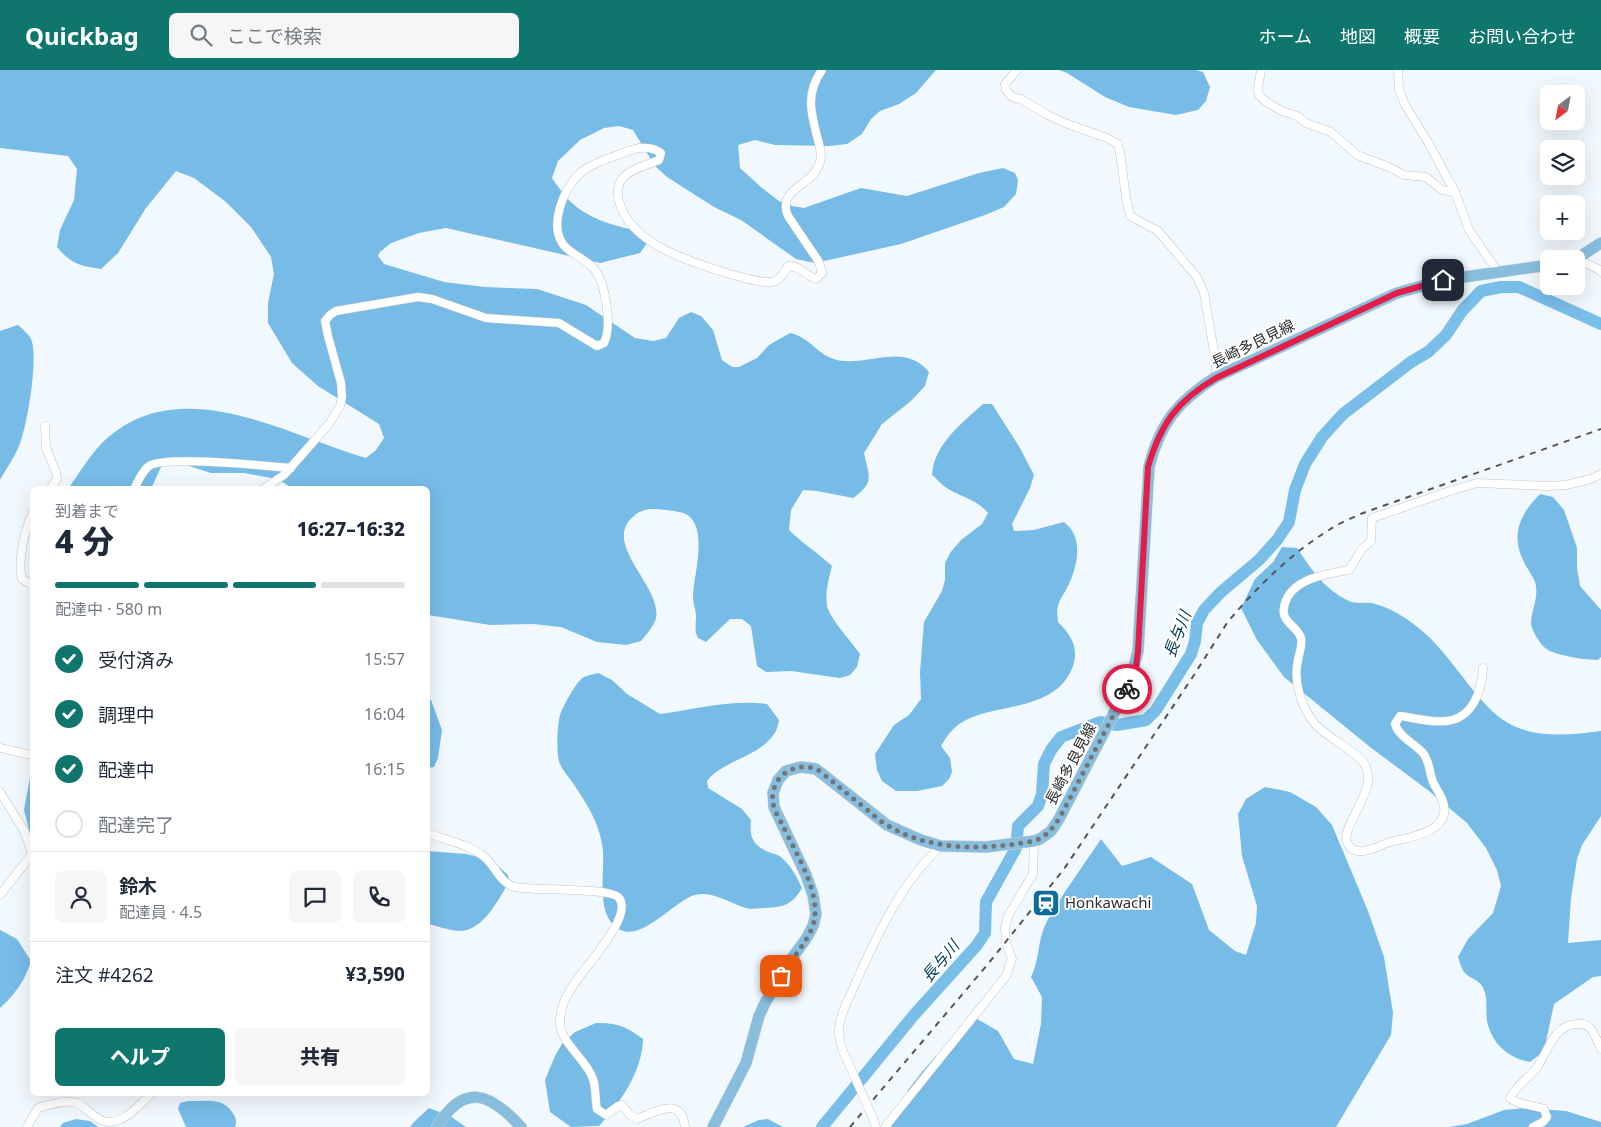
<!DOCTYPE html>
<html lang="ja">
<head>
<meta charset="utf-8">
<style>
	:root { --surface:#fff; --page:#f6f6f7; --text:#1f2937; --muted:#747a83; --line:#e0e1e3; --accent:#0f766e }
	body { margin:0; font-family:"Noto Sans","Noto Sans JP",sans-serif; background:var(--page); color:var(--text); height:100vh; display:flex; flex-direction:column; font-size:19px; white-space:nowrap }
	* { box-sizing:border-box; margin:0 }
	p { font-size:16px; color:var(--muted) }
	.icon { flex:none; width:28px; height:28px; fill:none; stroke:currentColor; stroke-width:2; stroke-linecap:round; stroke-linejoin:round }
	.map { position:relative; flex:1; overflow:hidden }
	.panel { position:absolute; left:30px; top:416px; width:400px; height:610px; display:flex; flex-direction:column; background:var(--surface); border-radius:8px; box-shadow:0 5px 20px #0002 }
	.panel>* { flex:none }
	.needle { width:32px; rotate:212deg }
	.controls { position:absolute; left:1540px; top:15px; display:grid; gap:10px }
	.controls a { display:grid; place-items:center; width:45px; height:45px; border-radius:8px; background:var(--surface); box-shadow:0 5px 20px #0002; font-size:25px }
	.pin { position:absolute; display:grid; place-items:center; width:42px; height:42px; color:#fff; margin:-21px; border-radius:10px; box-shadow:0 2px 8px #0006 }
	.courier { position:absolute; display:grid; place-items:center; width:50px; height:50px; margin:-25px; border:4px solid #e11d48; border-radius:50%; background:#fff; color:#222; box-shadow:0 1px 6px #0007 }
	.overview em { font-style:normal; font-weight:800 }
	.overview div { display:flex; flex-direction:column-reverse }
	.overview { display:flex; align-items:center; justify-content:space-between; height:85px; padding:0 25px }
	h1 { font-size:32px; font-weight:800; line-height:38px }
	.bar { display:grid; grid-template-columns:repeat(4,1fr); gap:8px 5px; align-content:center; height:60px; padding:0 25px }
	.bar i { height:6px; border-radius:4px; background:var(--line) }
	.bar .selected { background:var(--accent) }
	.bar p { grid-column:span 4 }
	.line { display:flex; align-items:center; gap:12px; padding:0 25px; border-top:1px solid var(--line) }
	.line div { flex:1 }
	.round { display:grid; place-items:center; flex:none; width:52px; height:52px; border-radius:8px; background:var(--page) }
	ol { padding:0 25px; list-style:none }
	li { display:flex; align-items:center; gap:15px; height:55px }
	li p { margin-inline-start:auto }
	li .icon { padding:5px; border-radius:50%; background:var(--accent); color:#fff; stroke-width:4 }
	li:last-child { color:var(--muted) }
	li i { width:28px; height:28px; border:2px solid var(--line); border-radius:50% }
	.primary-button { display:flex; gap:10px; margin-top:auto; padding:10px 25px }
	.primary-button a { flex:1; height:58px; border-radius:8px; background:var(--accent); color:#fff; font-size:20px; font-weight:800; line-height:58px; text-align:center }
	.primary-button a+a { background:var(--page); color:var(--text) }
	header { display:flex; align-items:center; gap:30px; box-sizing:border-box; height:70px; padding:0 25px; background:var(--accent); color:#fff }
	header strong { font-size:24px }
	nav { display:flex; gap:28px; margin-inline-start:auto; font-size:18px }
	.search { width:350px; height:45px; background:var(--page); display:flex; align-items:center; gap:12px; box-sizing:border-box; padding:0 18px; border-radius:8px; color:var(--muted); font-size:19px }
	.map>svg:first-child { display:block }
	.forest { fill:#77bbe7 }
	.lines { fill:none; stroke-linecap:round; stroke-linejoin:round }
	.river { stroke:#79bde9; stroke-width:12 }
	.minor-casing { stroke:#bfc5ca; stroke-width:9 }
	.primary-casing { stroke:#d5d5d6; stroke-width:12 }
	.minor { stroke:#fff; stroke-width:8 }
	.primary { stroke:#88bedd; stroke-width:11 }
	.rail { stroke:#515557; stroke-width:2; stroke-dasharray:6 6; stroke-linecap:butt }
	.minor-bridge-casing { stroke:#bfc5ca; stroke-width:9; stroke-linecap:butt }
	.minor-bridge { stroke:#fff; stroke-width:8 }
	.done { stroke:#717578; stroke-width:5; stroke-dasharray:0 9 }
	.route { stroke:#e11d48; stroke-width:6 }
	.labels { text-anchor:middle; stroke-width:4; stroke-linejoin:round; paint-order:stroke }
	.street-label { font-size:15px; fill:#2b2e30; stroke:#fff }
	.poi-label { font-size:15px; fill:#2b2e30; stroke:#fff; text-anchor:start }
	.water-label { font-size:16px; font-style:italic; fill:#003a56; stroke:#fff }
</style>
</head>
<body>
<header>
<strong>Quickbag</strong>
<div class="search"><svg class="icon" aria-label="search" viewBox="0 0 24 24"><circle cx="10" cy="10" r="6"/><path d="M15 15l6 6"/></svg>ここで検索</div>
<nav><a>ホーム</a><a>地図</a><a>概要</a><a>お問い合わせ</a></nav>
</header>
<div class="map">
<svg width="1601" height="1057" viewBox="0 0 1601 1057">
	<rect width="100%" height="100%" fill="#f2f9fe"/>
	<g class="forest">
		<path d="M0 0H936L916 23 899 34 880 41 871 49 862 64 847 74 829 76 775 75 755 70 738 75 740 98 762 118 779 131 792 136 804 138 861 118 907 126 979 103 1003 98 1015 103 1018 110 1016 124 1004 137 985 145 901 174 815 193 796 189 741 150 714 137 667 107 655 96 633 60 619 56 604 58 580 70 558 91 552 108C556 114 561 121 566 127 585 149 617 157 644 162L648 172 640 183 600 193 446 158 419 163 391 173 380 182 378 186 384 194 444 212 485 217 537 219 586 235 635 268 653 271 666 268 679 248 691 242 701 246 713 260 722 290 732 297H739L757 288 769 275 790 263C813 268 818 289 844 291 875 293 906 274 929 302L925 316 911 331 882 354 864 383C869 407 875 412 853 428L817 421 803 420 791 440 789 460C802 473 818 483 832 496 829 508 825 522 827 535 828 547 852 572 860 584L857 597 850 605 840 608 791 601 766 602 757 596 751 556 742 549H730L706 572 698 568C694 560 696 555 696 546 696 540 693 534 693 528 693 506 708 463 689 446 684 442 674 441 667 440 654 439 646 437 635 445 599 473 662 515 656 548 654 556 646 565 641 571L626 575 597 572 561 557 533 554 490 555 428 545V419H294L277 409 244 403H211L180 393 161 397 151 419H68C78 405 92 382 105 370 181 301 284 364 366 388L376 380 384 368 379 354 318 316 292 293 268 253V233L274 204 271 187 251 157 226 132 194 108 176 101 146 138 118 183 101 199C80 196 71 194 57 177L60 160 74 130 77 99 68 86 0 78Z"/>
		<polygon points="1059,0 1196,0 1203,2 1210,17 1206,31 1198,40 1176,45 1129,37 1105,27 1067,3"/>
		<path d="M18 255C22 259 29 264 31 269 39 287 27 358 19 376 14 388 6 399 0 410V261Z"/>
		<path d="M983 334H992L1020 378 1034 405 1030 418 1012 454 1014 461 1034 460 1064 452C1085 468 1077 498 1067 518 1064 524 1059 530 1058 536 1056 541 1058 547 1058 552 1071 565 1079 577 1073 596 1057 640 1003 633 968 649 955 655 948 664 941 676L950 688 952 702 949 709 942 716 917 721H896L882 711 877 700 875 684 894 655 909 645 921 629 920 602 924 552 942 521 945 510V493L950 483 961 470 982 454 988 443C976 428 958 427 944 416 940 413 936 408 932 405 934 374 962 353 983 334Z"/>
		<path d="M1540 424 1553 427 1564 440 1577 478V498L1580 516 1601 540V587L1598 590C1586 590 1561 586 1550 581 1542 578 1532 562 1531 553 1531 542 1538 529 1536 516 1535 508 1527 499 1524 492 1510 465 1520 444 1540 424Z"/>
		<path d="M1282 477 1297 478C1311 499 1325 520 1349 531 1357 535 1367 531 1375 534 1395 539 1414 553 1429 567 1455 592 1479 636 1508 653 1535 669 1572 665 1601 661V746L1582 775 1577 789 1571 828 1568 873 1601 870V906L1593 907 1554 934 1544 981 1530 992C1508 988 1492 974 1487 951 1485 939 1489 927 1482 916 1479 910 1469 908 1464 902 1461 898 1460 892 1458 887L1468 869 1493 843 1501 816 1497 800 1486 778 1467 753 1429 721 1370 677 1284 607 1257 570 1241 538 1255 509 1273 492Z"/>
		<path d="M598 603 612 610 627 624 660 644C695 639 732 629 767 634L779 650C778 654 777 661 774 664 758 688 723 690 707 711L708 718 742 739 751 750C749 768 753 776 771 783 775 784 779 785 782 788 791 796 797 807 802 818 792 835 784 837 765 838 760 838 755 839 750 839 733 836 714 820 695 825 675 830 641 873 619 859 593 844 607 797 602 774 598 750 586 733 573 713 569 707 563 701 560 694 556 684 557 656 560 645 563 637 576 611 584 607 588 605 594 604 598 603Z"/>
		<polygon points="428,628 431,630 442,660 438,688 434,697 428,698"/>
		<polygon points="32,703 32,765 30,764 24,740 30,708"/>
		<path d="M1265 717 1290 722 1316 737 1332 755 1368 841 1384 887 1393 943 1391 965 1336 1057H885L903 1034 908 1020 921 1003 935 987 957 972 977 949 998 961 1014 989 1033 994 1041 954 1042 927 1031 907C1040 889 1037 870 1047 851 1063 823 1083 796 1101 769L1122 796 1151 787 1192 814 1209 860 1235 881 1246 885 1256 853 1257 836 1242 786 1238 744 1246 729Z"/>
		<path d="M428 781 466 784 491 790 508 805 509 812C498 830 483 862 458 861 448 860 437 856 428 854Z"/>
		<path d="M0 860 17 869 31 891C24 912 16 923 0 938Z"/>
		<path d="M596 953C618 953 625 956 643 969 642 1002 620 1033 599 1056L571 1057 550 1042 545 1010 555 986 562 974 575 962Z"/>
		<path d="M188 1031C203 1032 222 1026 232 1042 236 1047 237 1052 235 1057H186L178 1039 180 1033Z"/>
		<polygon points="429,1038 450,1046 466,1057 410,1057 414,1052"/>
		<polygon points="1526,1038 1566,1041 1601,1052 1601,1057 1449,1057 1467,1054 1504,1040"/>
		<polygon points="76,1049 90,1051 98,1057 60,1057 63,1053"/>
		<polygon points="768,1049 783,1057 743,1057 759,1050"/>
	</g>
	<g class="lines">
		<polyline class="river" points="822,1057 914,945 977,875 985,863 986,832 1016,778 1018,756 1038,736 1042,724 1044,694 1051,680 1061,667 1100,652 1117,655 1146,650 1156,640 1191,584 1195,571 1197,553 1204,540 1221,522 1259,490 1277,470 1289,452 1295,420 1305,394 1322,367 1343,344 1411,292 1428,282 1446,265 1462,241 1481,221 1501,217 1519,217 1601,254"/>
		<g class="minor-casing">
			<g id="minor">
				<path d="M1017 0 1005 14 1006 20 1012 27 1021 29 1046 44 1065 53 1107 68 1118 74C1124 98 1123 122 1130 146L1158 161 1197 207 1204 223 1216 293V307"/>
				<polyline points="1261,0 1258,19 1259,25 1265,31 1282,41 1297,46 1306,53 1331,62 1357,85 1389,97 1404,105 1426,107 1442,120 1455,122"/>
				<polyline points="1398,0 1399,19 1405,35 1428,72 1455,122 1469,160 1498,202"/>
				<polyline points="1577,189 1598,199 1601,202"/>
				<polyline points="45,356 46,378 56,402 57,409 50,419"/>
				<path d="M134 419C138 412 142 401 149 396 165 385 265 396 291 398"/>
				<path d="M263 419 284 405 329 354 340 336 342 327 341 313 328 266 325 251 330 245 336 241 418 227 432 229 486 248 559 253 597 276 604 273C612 256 606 215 595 200 586 188 570 185 562 173 550 153 563 122 577 106 588 95 604 90 618 85 632 79 647 73 661 83L659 90C648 95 629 99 622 109 617 116 617 124 619 131 629 174 693 193 730 204 741 207 765 215 776 211 781 208 785 201 788 196 799 195 807 206 816 209L822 203 819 192 788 146C776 118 814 116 820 92 822 84 820 77 818 70 811 43 805 24 822 0"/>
				<path d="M32 444C25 460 17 492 22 509L29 513 32 512"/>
				<path d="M1483 598C1482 620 1473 648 1447 651 1432 653 1415 648 1400 646L1395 654C1399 667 1414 673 1423 683 1430 692 1429 702 1433 712 1436 719 1443 727 1444 736 1449 762 1408 768 1390 772 1379 775 1361 787 1351 778 1349 776 1346 771 1346 768 1346 755 1366 729 1368 712 1369 707 1367 701 1366 697 1364 686 1325 666 1315 654 1301 637 1293 611 1298 590 1299 583 1303 575 1301 568 1298 559 1289 555 1285 547 1282 542 1284 538 1285 533 1293 508 1327 504 1349 500L1362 479 1371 471 1372 448 1450 421 1477 413 1548 416 1566 415 1591 409 1601 404"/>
				<polyline points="0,678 32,685"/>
				<polyline points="0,722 25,762 32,784 0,825"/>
				<path d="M428 763C446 771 467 773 483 786 495 794 499 813 515 817 533 821 611 817 619 828 629 840 609 868 601 878 587 900 561 922 560 950 559 973 586 988 593 1009 596 1017 595 1029 597 1039L606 1045 618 1036 622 1035 629 1044 637 1049C655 1042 681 1025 685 1057"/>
				<path d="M843 981C841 974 838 967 839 959 840 943 850 927 856 912 878 863 901 813 941 776"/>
				<polyline points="872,1046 876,1057"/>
				<path d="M27 1057 38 1038C49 1035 66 1029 77 1033 86 1037 93 1047 103 1051 122 1057 139 1035 151 1024"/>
				<polyline points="885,1057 1006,906 1012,889 1006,873 1005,858 1008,846 1033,804 1034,771"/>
				<path d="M1533 1057 1543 1052 1547 1047 1544 1039C1534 1035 1517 1035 1510 1028 1516 1016 1527 1009 1536 999 1547 984 1553 955 1576 954 1582 953 1586 954 1590 958 1595 963 1598 973 1601 979"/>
			</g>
		</g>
		<g class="primary-casing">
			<g id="primary">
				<polyline points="1576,189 1601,173"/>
				<path d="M437 1057C464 1012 490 1023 521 1057"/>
				<path d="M713 1057 746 993 759 946 765 933 789 892 806 869 813 856 816 844 813 825 806 805 774 737 773 723 778 710 786 701 801 697 816 699 887 755 921 770 941 776 986 777 1034 771 1040 769 1051 761 1059 749 1130 612 1138 581 1149 397C1160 353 1178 331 1216 307L1397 223 1443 210 1549 195"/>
			</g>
		</g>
		<use href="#minor" class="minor"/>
		<use href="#primary" class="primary"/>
		<path class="rail" d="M850 1057 988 894 1064 799 1194 605 1227 553C1256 518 1290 484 1329 460 1339 453 1352 448 1363 443L1601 359"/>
		<g class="minor-bridge-casing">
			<polyline id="minor-bridge" points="843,981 872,1046"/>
		</g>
		<use href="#minor-bridge" class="minor-bridge"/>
	</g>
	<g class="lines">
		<path class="done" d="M781 906C791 889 805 875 812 858 825 827 794 780 781 752 776 743 771 734 773 723 776 703 797 692 816 699 821 701 826 707 831 710 842 720 854 729 866 739 873 744 879 751 887 755 931 782 985 780 1034 771 1046 767 1052 759 1059 749L1127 619"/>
		<path class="route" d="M1127 619 1136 597 1138 581 1148 397C1161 353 1177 331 1216 308L1397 223 1443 210"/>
	</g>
	<defs>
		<g id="station-square" transform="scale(1.4375)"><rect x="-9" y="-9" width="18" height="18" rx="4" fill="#0c6c9b" stroke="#fff"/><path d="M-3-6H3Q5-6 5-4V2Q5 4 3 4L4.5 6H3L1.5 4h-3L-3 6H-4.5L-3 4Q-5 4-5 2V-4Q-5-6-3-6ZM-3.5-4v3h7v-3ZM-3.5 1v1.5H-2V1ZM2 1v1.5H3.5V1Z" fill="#fff"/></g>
	</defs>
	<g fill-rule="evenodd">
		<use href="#station-square" x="1046" y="833"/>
	</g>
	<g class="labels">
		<g class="street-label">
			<text transform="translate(1253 274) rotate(-26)" y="5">長崎多良見線</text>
			<text transform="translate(1071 694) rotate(-62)" y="5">長崎多良見線</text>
		</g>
		<g class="poi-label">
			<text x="1065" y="838">Honkawachi</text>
		</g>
		<g class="water-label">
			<text transform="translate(1177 564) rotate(-69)" y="6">長与川</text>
			<text transform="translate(940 891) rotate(-50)" y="6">長与川</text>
		</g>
	</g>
</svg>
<div class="controls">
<a><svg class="needle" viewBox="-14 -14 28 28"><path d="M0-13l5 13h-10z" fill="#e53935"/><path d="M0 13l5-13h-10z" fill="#747a83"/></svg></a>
<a><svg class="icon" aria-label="layers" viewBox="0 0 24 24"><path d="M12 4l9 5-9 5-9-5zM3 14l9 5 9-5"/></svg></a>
<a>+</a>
<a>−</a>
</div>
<div class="pin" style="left:781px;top:906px;background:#ea580c"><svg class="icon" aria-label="bag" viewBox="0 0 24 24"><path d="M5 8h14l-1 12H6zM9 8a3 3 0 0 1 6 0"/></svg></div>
<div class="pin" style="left:1443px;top:210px;background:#1f2937"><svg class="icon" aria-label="home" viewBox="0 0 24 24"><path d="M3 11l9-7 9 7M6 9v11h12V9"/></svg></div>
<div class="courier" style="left:1127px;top:619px"><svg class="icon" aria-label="bike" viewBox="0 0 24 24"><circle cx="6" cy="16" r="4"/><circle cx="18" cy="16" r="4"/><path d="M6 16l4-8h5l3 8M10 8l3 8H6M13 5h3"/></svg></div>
<section class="panel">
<div class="overview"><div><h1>4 分</h1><p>到着まで</p></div><em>16:27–16:32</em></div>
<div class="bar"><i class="selected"></i><i class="selected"></i><i class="selected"></i><i></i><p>配達中 · 580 m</p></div>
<ol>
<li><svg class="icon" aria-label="check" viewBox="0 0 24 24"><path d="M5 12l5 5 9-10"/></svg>受付済み<p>15:57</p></li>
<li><svg class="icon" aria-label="check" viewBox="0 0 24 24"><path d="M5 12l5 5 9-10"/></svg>調理中<p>16:04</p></li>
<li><svg class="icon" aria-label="check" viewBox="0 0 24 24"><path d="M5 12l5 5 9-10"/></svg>配達中<p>16:15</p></li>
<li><i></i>配達完了</li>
</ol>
<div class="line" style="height:90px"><a class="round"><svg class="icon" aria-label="person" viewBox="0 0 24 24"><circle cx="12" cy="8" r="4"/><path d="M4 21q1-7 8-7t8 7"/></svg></a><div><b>鈴木</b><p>配達員 · 4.5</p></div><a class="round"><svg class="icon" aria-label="chat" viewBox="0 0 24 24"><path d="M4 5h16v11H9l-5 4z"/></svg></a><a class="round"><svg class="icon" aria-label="phone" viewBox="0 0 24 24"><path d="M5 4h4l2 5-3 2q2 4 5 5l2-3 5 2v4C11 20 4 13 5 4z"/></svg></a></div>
<div class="line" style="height:65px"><div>注文 #4262</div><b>¥3,590</b></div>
<div class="primary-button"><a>ヘルプ</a><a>共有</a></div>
</section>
</div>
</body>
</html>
